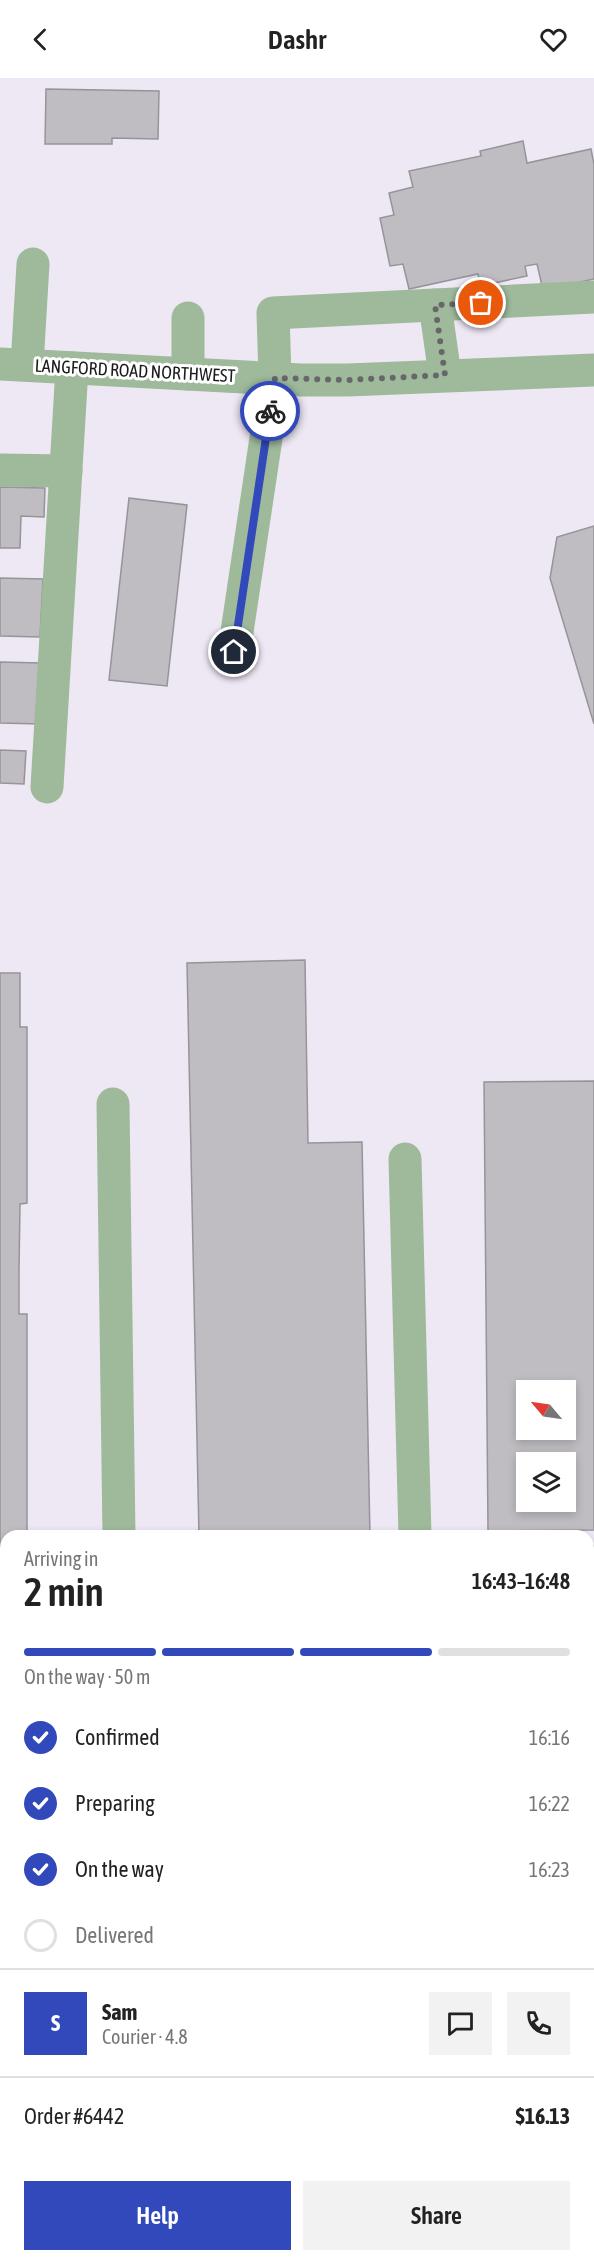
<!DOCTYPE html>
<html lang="en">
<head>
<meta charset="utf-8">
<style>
	:root { --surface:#fff; --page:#f2f2f2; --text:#222; --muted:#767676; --line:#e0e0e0; --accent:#3149ba }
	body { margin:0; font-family:"Asap Condensed",sans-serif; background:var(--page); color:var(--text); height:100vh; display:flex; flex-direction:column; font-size:22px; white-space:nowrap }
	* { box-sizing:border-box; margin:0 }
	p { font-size:20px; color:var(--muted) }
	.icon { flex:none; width:33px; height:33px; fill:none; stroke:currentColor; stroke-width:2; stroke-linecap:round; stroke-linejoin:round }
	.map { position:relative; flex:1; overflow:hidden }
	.side { position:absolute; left:0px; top:1452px; width:594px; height:732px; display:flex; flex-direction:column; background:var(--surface); border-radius:18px 18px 0 0; box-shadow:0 3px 9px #0003 }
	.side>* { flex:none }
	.needle { width:39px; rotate:299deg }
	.buttons { position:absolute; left:516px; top:1302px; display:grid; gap:12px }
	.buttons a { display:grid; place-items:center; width:60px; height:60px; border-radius:0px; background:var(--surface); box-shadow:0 3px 9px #0003; font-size:30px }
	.pin { position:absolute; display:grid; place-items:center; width:51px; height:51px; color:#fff; margin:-26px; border:3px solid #fff; border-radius:50%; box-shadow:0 2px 6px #0007 }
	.courier { position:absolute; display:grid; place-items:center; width:60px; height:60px; margin:-30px; border:4px solid #3149ba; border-radius:50%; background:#fff; color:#222; box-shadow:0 2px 8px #0007 }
	.summary em { font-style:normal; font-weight:600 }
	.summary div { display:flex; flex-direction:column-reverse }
	.summary { display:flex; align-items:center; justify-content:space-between; height:102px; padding:0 24px }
	h1 { font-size:39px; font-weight:600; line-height:45px }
	.bar { display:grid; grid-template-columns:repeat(4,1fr); gap:9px 6px; align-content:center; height:72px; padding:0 24px }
	.bar i { height:8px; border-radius:4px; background:var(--line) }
	.bar .on { background:var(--accent) }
	.bar p { grid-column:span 4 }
	.line { display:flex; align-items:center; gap:15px; padding:0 24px; border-top:2px solid var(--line) }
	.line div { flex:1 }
	.round { display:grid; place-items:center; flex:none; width:63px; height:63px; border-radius:0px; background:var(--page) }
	ol { padding:0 24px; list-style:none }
	li { display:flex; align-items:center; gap:18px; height:66px }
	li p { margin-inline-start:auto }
	li .icon { padding:6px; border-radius:50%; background:var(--accent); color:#fff; stroke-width:4 }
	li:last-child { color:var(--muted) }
	li i { width:33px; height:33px; border:3px solid var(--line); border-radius:50% }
	.action { display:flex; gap:12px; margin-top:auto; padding:12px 24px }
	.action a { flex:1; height:69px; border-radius:0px; background:var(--accent); color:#fff; font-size:24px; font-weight:600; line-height:69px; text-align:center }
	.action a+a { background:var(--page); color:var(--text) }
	header { display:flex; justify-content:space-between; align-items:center; height:78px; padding:0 24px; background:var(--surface); font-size:27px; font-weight:600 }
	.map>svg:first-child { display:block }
	.built { fill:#eee8f5; fill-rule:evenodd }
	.building { fill:#bfbdc2; stroke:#969499; stroke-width:1.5; fill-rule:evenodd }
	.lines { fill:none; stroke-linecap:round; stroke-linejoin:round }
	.minor { stroke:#9eba9b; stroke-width:33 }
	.done { stroke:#676669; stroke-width:6; stroke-dasharray:0 10.8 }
	.route { stroke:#3149ba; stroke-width:8 }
	.labels { text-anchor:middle; stroke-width:6; stroke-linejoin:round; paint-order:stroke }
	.street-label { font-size:18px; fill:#1b1a1c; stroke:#fff }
</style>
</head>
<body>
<header><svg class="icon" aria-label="back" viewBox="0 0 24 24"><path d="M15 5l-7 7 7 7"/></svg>Dashr<svg class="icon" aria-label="heart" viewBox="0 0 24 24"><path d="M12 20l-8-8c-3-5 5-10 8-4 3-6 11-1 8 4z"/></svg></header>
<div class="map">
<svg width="594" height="2184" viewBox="0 0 594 2184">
	<rect width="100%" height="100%" fill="#f4f2f7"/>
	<path class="built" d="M0 0H594V2184H0ZM526 1312H566V1352H526ZM526 1384H566V1424H526ZM6 1458H588V2178H6Z"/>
	<g class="building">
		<polygon points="46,11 159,13 158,61 112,60 112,66 45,66"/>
		<polygon points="523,63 527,85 591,71 594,86 594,201 543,212 537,186 525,188 527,198 480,208 478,196 409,211 403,186 390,188 380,140 394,137 389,115 413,109 409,93 481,78 480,73"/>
		<polygon points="0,409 45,410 44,439 21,438 20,470 0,470"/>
		<polygon points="129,420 187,427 167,608 109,602"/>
		<polygon points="594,448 594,646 550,500 557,459"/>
		<polygon points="0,500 43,501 40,559 0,558"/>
		<polygon points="0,584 41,585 40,646 0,645"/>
		<polygon points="0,672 26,673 24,706 0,705"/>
		<polygon points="305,882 308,1065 362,1064 370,1458 199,1458 187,885"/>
		<polygon points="0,895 20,895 20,949 27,949 27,1125 20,1126 19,1192 19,1236 27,1236 27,1458 6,1458 6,1479 0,1479"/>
		<path d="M594 1003V1452L488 1453 484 1004ZM526 1312H566V1352H526ZM526 1384H566V1424H526Z"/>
		<rect x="588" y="1757" width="6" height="352"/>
		<rect x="0" y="1846" width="6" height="255"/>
	</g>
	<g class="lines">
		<g class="minor">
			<polyline points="435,227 445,297"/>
			<polyline points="188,240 188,296"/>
			<polyline points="0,286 301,302 348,302 594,292"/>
			<polyline points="27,287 33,186"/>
			<polyline points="0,392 66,393"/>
			<polyline points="234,574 275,300 273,235 594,219"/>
			<polyline points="47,709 72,290"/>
			<polyline points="113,1026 119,1458"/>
			<polyline points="405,1081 415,1458"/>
			<polyline points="588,1484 594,1483"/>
			<polyline points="0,1499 6,1499"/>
			<polyline points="588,1574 594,1574"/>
			<polyline points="0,1584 6,1584"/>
			<polyline points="588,1670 594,1669"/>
			<polyline points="0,1671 6,1662"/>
		</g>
	</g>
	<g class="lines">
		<polyline class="done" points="270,333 275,300 348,302 445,297 435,227 481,225"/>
		<polyline class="route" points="234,574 270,333"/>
	</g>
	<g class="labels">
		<g class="street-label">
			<text transform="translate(135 293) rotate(3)" y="6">LANGFORD ROAD NORTHWEST</text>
		</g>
	</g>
</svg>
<div class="buttons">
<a><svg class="needle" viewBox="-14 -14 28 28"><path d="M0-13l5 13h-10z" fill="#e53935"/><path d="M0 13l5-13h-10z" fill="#767676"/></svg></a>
<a><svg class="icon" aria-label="layers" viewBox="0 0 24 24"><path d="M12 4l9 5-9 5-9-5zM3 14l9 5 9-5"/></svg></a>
</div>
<div class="pin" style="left:481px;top:225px;background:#ea580c"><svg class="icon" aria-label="bag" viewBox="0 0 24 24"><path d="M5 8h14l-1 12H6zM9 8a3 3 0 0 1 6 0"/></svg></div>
<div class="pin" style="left:234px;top:574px;background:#1f2937"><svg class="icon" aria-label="home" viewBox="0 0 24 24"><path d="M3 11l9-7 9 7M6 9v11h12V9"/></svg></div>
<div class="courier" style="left:270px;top:333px"><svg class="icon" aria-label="bike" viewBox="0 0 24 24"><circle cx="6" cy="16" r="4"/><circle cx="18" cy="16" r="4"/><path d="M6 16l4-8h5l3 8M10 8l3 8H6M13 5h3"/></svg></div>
<section class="side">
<div class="summary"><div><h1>2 min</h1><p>Arriving in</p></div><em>16:43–16:48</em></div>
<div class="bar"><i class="on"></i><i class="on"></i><i class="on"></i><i></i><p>On the way · 50 m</p></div>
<ol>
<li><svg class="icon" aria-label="check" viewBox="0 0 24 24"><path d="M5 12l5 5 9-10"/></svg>Confirmed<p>16:16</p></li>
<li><svg class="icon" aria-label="check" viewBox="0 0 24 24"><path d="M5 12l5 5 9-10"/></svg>Preparing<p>16:22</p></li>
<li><svg class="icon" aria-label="check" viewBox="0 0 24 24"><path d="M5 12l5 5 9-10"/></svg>On the way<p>16:23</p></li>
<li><i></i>Delivered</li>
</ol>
<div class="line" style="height:108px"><b class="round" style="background:var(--accent);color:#fff">S</b><div><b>Sam</b><p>Courier · 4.8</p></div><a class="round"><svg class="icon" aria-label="chat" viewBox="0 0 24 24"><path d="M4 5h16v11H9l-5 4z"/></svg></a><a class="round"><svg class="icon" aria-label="phone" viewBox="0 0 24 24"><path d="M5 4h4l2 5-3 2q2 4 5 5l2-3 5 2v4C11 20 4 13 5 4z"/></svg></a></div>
<div class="line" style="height:78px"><div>Order #6442</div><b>$16.13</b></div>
<div class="action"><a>Help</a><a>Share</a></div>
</section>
</div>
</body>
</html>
